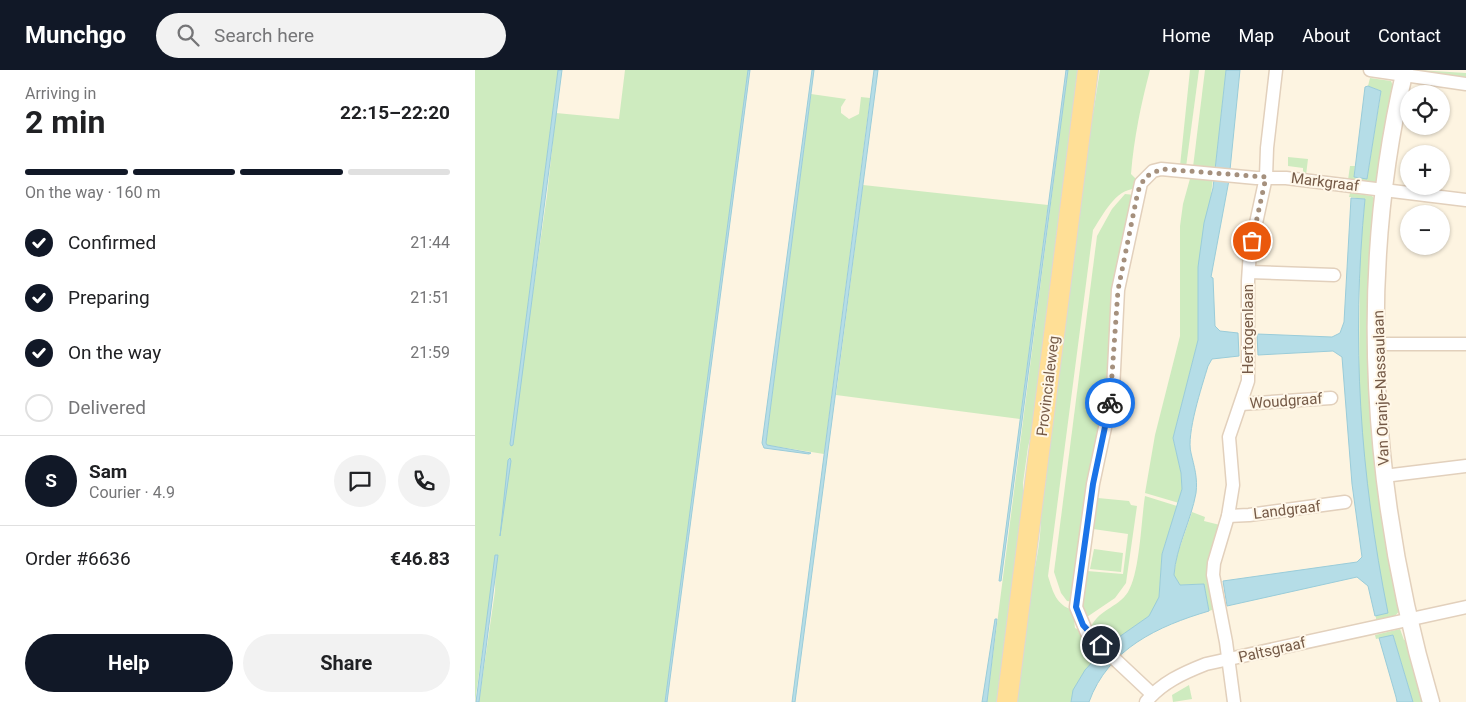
<!DOCTYPE html>
<html lang="en">
<head>
<meta charset="utf-8">
<style>
	:root { --surface:#fff; --page:#f2f2f2; --text:#202124; --muted:#757577; --line:#e0e0e0; --accent:#111827 }
	body { margin:0; font-family:Roboto,sans-serif; background:var(--page); color:var(--text); height:100vh; display:flex; flex-direction:column; font-size:19px; white-space:nowrap }
	* { box-sizing:border-box; margin:0 }
	p { font-size:16px; color:var(--muted) }
	.icon { flex:none; width:28px; height:28px; fill:none; stroke:currentColor; stroke-width:2; stroke-linecap:round; stroke-linejoin:round }
	.map { position:relative; flex:1; overflow:hidden }
	.details { display:flex; flex-direction:column; background:var(--surface); width:475px }
	.details>* { flex:none }
	.tools { position:absolute; left:925px; top:15px; display:grid; gap:10px }
	.tools a { display:grid; place-items:center; width:50px; height:50px; border-radius:50%; background:var(--surface); box-shadow:0 1px 4px #0004; font-size:25px }
	.pin { position:absolute; display:grid; place-items:center; width:42px; height:42px; color:#fff; margin:-21px; border:2px solid #fff; border-radius:50%; box-shadow:0 1px 5px #0007 }
	.courier { position:absolute; display:grid; place-items:center; width:50px; height:50px; margin:-25px; border:4px solid #1a73e8; border-radius:50%; background:#fff; color:#222; box-shadow:0 1px 6px #0007 }
	.overview em { font-style:normal; font-weight:700 }
	.overview div { display:flex; flex-direction:column-reverse }
	.overview { display:flex; align-items:center; justify-content:space-between; height:85px; padding:0 25px }
	h1 { font-size:32px; font-weight:700; line-height:38px }
	.bar { display:grid; grid-template-columns:repeat(4,1fr); gap:8px 5px; align-content:center; height:60px; padding:0 25px }
	.bar i { height:6px; border-radius:4px; background:var(--line) }
	.bar .current { background:var(--accent) }
	.bar p { grid-column:span 4 }
	.line { display:flex; align-items:center; gap:12px; padding:0 25px; border-top:1px solid var(--line) }
	.line div { flex:1 }
	.round { display:grid; place-items:center; flex:none; width:52px; height:52px; border-radius:26px; background:var(--page) }
	ol { padding:0 25px; list-style:none }
	li { display:flex; align-items:center; gap:15px; height:55px }
	li p { margin-inline-start:auto }
	li .icon { padding:5px; border-radius:50%; background:var(--accent); color:#fff; stroke-width:4 }
	li:last-child { color:var(--muted) }
	li i { width:28px; height:28px; border:2px solid var(--line); border-radius:50% }
	.cta { display:flex; gap:10px; margin-top:auto; padding:10px 25px }
	.cta a { flex:1; height:58px; border-radius:30px; background:var(--accent); color:#fff; font-size:20px; font-weight:700; line-height:58px; text-align:center }
	.cta a+a { background:var(--page); color:var(--text) }
	header { display:flex; align-items:center; gap:30px; box-sizing:border-box; height:70px; padding:0 25px; background:var(--accent); color:#fff }
	header strong { font-size:24px }
	nav { display:flex; gap:28px; margin-inline-start:auto; font-size:18px }
	.search { width:350px; height:45px; background:var(--page); display:flex; align-items:center; gap:12px; box-sizing:border-box; padding:0 18px; border-radius:28px; color:var(--muted); font-size:19px }
	main { display:flex; flex:1; min-height:0 }
	.map>svg:first-child { display:block }
	.green { fill:#ceebbf }
	.water { fill:#b5dde7; stroke:#9accd9 }
	.lines { fill:none; stroke-linecap:round; stroke-linejoin:round }
	.minor-casing { stroke:#e2d0bc; stroke-width:15 }
	.tertiary-casing { stroke:#e2d0bc; stroke-width:19 }
	.primary-casing { stroke:#ded7d3; stroke-width:22 }
	.minor { stroke:#fff; stroke-width:12 }
	.tertiary { stroke:#fff; stroke-width:16 }
	.primary { stroke:#ffdf96; stroke-width:20 }
	.done { stroke:#a5907d; stroke-width:5; stroke-dasharray:0 9 }
	.route { stroke:#1a73e8; stroke-width:6 }
	.labels { text-anchor:middle; stroke-width:4; stroke-linejoin:round; paint-order:stroke }
	.street-label { font-size:15px; fill:#755a47; stroke:#fff7e8 }
</style>
</head>
<body>
<header>
<strong>Munchgo</strong>
<div class="search"><svg class="icon" aria-label="search" viewBox="0 0 24 24"><circle cx="10" cy="10" r="6"/><path d="M15 15l6 6"/></svg>Search here</div>
<nav><a>Home</a><a>Map</a><a>About</a><a>Contact</a></nav>
</header>
<main>
<section class="details">
<div class="overview"><div><h1>2 min</h1><p>Arriving in</p></div><em>22:15–22:20</em></div>
<div class="bar"><i class="current"></i><i class="current"></i><i class="current"></i><i></i><p>On the way · 160 m</p></div>
<ol>
<li><svg class="icon" aria-label="check" viewBox="0 0 24 24"><path d="M5 12l5 5 9-10"/></svg>Confirmed<p>21:44</p></li>
<li><svg class="icon" aria-label="check" viewBox="0 0 24 24"><path d="M5 12l5 5 9-10"/></svg>Preparing<p>21:51</p></li>
<li><svg class="icon" aria-label="check" viewBox="0 0 24 24"><path d="M5 12l5 5 9-10"/></svg>On the way<p>21:59</p></li>
<li><i></i>Delivered</li>
</ol>
<div class="line" style="height:90px"><b class="round" style="background:var(--accent);color:#fff">S</b><div><b>Sam</b><p>Courier · 4.9</p></div><a class="round"><svg class="icon" aria-label="chat" viewBox="0 0 24 24"><path d="M4 5h16v11H9l-5 4z"/></svg></a><a class="round"><svg class="icon" aria-label="phone" viewBox="0 0 24 24"><path d="M5 4h4l2 5-3 2q2 4 5 5l2-3 5 2v4C11 20 4 13 5 4z"/></svg></a></div>
<div class="line" style="height:65px"><div>Order #6636</div><b>€46.83</b></div>
<div class="cta"><a>Help</a><a>Share</a></div>
</section>
<div class="map">
<svg width="991" height="632" viewBox="0 0 991 632">
	<rect width="100%" height="100%" fill="#fdf4e1"/>
	<g class="green">
		<polygon points="0,0 83,0 35,374 36,376 72,125 81,43 144,49 150,0 273,0 190,632 4,632 20,521 21,485 0,632"/>
		<polygon points="593,0 606,0 563,337 553,377 548,413 548,449 524,632 512,632"/>
		<path d="M625 0H675C666 34 659 68 656 104L663 111 661 119C641 118 628 145 618 160L573 506C578 522 581 535 598 540L600 558 607 561 627 582C613 597 599 611 596 632H541C546 592 549 550 557 511 564 481 568 454 565 424L599 163Z"/>
		<polygon points="715,0 724,0 711,97 705,96"/>
		<polygon points="730,0 751,0 740,100 718,97"/>
		<polygon points="942,0 991,3 991,8 942,2"/>
		<polygon points="895,8 916,11 918,16 921,17 904,111 901,113 873,110 875,96 880,96 879,107 892,109 906,23 904,20 893,16"/>
		<polygon points="336,24 371,29 366,37 366,43 374,49 384,44 386,27 395,28 349,384 292,375 291,373"/>
		<polygon points="813,87 833,89 831,105 828,105 828,98 813,96"/>
		<polygon points="716,105 738,107 724,234 723,270 698,368 706,403 707,419 704,433 670,423 680,365 705,266 705,156 708,134"/>
		<polygon points="388,115 573,135 545,349 361,325"/>
		<polygon points="875,123 897,126 900,129 897,280 893,280 893,284 897,285 926,539 920,546 901,551 900,479 886,367 884,317 885,186 890,129 874,127"/>
		<polygon points="650,124 660,125 636,307 599,532 592,531 586,523 579,502 622,166 637,139"/>
		<polygon points="623,421 623,428 654,431 656,435 662,436 651,513 640,528 609,549 604,538 612,501 648,504 653,464 618,459"/>
		<path d="M670 426 702 436 687 484 684 527 680 537 674 546 632 576 615 560C621 540 643 538 653 522 665 502 666 451 670 426Z"/>
		<polygon points="717,442 730,447 729,451 745,455 733,497 740,539 734,541 729,514 705,515 699,505 702,486"/>
		<polygon points="619,479 648,483 646,502 615,499"/>
		<polygon points="925,559 929,570 934,569 951,632 938,632 918,565 901,569 900,565"/>
		<polygon points="714,615 717,629 698,632 697,625"/>
	</g>
	<g class="water">
		<polygon points="83,0 87,0 38,375 36,376 35,374"/>
		<polygon points="273,0 275,0 192,632 190,632"/>
		<polygon points="337,0 339,0 291,373 292,375 336,383 334,384 289,378 287,373"/>
		<polygon points="399,0 403,0 320,632 317,632"/>
		<polygon points="591,0 593,0 526,511 524,511"/>
		<path d="M751 0H765L754 110 736 207 738 208 740 256 745 261 763 263 764 286 737 289 733 296C727 316 711 364 716 383 719 396 723 408 721 423 716 451 701 477 699 505L705 515 729 514 734 541C683 556 633 579 614 632H596L598 620 610 600 634 574 674 546 684 527 687 484 707 419 706 403 698 368 723 270V197L729 153 738 118Z"/>
		<polygon points="893,16 906,21 892,109 879,107 890,17"/>
		<path d="M876 128 890 129C876 272 885 402 913 543L900 546 893 516 882 507 752 536 748 511 882 492 887 487 877 414 867 287 858 281 783 285 782 264 857 267 865 263 869 252Z"/>
		<polygon points="35,388 36,391 25,466 33,390"/>
		<polygon points="20,485 23,485 4,632 1,632"/>
		<polygon points="520,549 522,549 512,632 507,632"/>
		<polygon points="918,565 938,632 922,632 921,627 904,568"/>
	</g>
	<g class="lines">
		<g class="minor-casing">
			<g id="minor">
				<polyline points="895,0 991,14"/>
				<polyline points="774,202 859,205"/>
				<polyline points="902,274 991,274"/>
				<polyline points="766,334 856,328"/>
				<polyline points="909,406 991,396"/>
				<polyline points="753,446 774,445 870,432"/>
				<polyline points="677,624 612,563 601,537 618,414 638,320 643,220 666,113 678,101 686,99 781,108 811,108 991,130"/>
				<path d="M671 632C686 613 708 603 731 594L991 537"/>
				<polyline points="759,632 751,572 738,505 739,493 753,446 758,415 754,367 773,311 773,211 775,181 791,107 792,78 801,0"/>
			</g>
		</g>
		<g class="tertiary-casing">
			<path id="tertiary" d="M930 0C881 207 896 429 956 632"/>
		</g>
		<g class="primary-casing">
			<polyline id="primary" points="532,632 613,0"/>
		</g>
		<use href="#minor" class="minor"/>
		<use href="#tertiary" class="tertiary"/>
		<use href="#primary" class="primary"/>
	</g>
	<g class="lines">
		<polyline class="done" points="635,333 643,220 663,121 670,107 686,99 791,107 777,171"/>
		<polyline class="route" points="626,575 608,555 601,537 618,414 635,333"/>
	</g>
	<g class="labels">
		<g class="street-label">
			<text transform="translate(850 112) rotate(7)" y="5">Markgraaf</text>
			<text transform="translate(773 259) rotate(-90)" y="5">Hertogenlaan</text>
			<text transform="translate(573 316) rotate(-83)" y="5">Provincialeweg</text>
			<text transform="translate(906 318) rotate(-92)" y="5">Van Oranje-Nassaulaan</text>
			<text transform="translate(811 331) rotate(-4)" y="5">Woudgraaf</text>
			<text transform="translate(812 440) rotate(-7)" y="5">Landgraaf</text>
			<text transform="translate(797 580) rotate(-13)" y="5">Paltsgraaf</text>
		</g>
	</g>
</svg>
<div class="tools">
<a><svg class="icon" aria-label="locate" viewBox="0 0 24 24"><circle cx="12" cy="12" r="6"/><path d="M12 2v4M12 18v4M2 12h4M18 12h4"/></svg></a>
<a>+</a>
<a>−</a>
</div>
<div class="pin" style="left:777px;top:171px;background:#ea580c"><svg class="icon" aria-label="bag" viewBox="0 0 24 24"><path d="M5 8h14l-1 12H6zM9 8a3 3 0 0 1 6 0"/></svg></div>
<div class="pin" style="left:626px;top:575px;background:#1f2937"><svg class="icon" aria-label="home" viewBox="0 0 24 24"><path d="M3 11l9-7 9 7M6 9v11h12V9"/></svg></div>
<div class="courier" style="left:635px;top:333px"><svg class="icon" aria-label="bike" viewBox="0 0 24 24"><circle cx="6" cy="16" r="4"/><circle cx="18" cy="16" r="4"/><path d="M6 16l4-8h5l3 8M10 8l3 8H6M13 5h3"/></svg></div>
</div>
</main>
</body>
</html>
